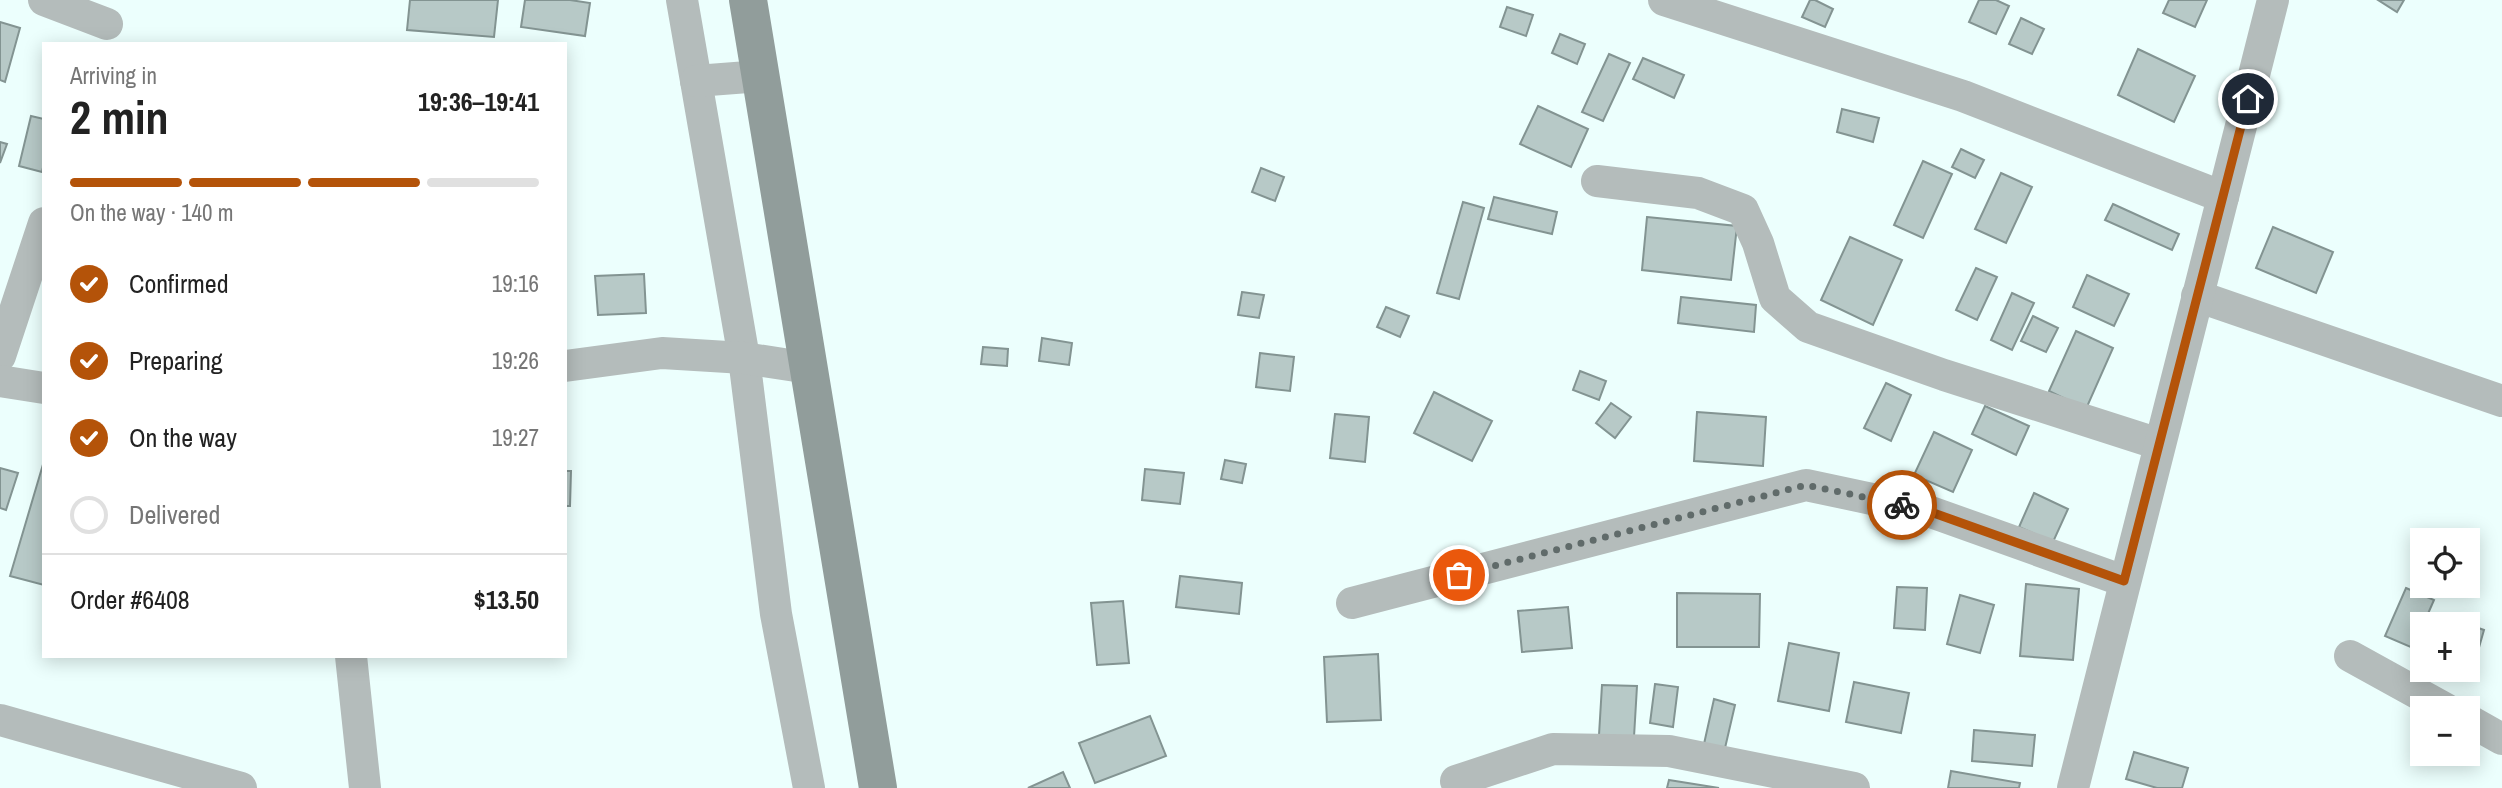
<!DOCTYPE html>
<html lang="en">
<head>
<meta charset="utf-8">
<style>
	:root { --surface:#fff; --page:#f6f6f6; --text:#222; --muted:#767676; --line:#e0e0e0; --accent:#b45309 }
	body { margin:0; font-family:"Archivo Narrow",sans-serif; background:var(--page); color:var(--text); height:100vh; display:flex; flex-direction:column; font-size:26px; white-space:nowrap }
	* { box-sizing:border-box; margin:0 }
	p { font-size:23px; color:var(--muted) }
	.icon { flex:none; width:38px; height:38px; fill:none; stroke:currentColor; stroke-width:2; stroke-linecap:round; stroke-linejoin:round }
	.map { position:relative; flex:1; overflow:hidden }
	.panel { position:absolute; left:42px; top:42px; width:525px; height:616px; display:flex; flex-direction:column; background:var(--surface); border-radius:0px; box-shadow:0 4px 18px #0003 }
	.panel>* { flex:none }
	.fabs { position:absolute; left:2410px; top:528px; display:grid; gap:14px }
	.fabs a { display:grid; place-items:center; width:70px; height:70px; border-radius:0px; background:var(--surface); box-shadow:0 4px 18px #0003; font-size:35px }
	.pin { position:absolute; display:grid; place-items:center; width:60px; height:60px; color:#fff; margin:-30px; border:4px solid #fff; border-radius:50%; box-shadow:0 2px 7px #0007 }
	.courier { position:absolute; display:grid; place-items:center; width:70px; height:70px; margin:-35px; border:5px solid #b45309; border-radius:50%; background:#fff; color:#222; box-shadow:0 2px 9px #0007 }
	.overview em { font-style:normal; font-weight:700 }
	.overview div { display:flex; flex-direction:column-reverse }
	.overview { display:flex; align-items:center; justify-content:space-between; height:119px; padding:0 28px }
	h1 { font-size:46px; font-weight:700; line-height:52px }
	.bar { display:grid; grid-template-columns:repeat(4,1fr); gap:10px 7px; align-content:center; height:84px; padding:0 28px }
	.bar i { height:9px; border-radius:5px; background:var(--line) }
	.bar .selected { background:var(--accent) }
	.bar p { grid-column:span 4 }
	.line { display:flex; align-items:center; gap:18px; padding:0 28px; border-top:2px solid var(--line) }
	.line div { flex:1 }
	ol { padding:0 28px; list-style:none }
	li { display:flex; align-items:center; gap:21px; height:77px }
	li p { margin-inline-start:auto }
	li .icon { padding:7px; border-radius:50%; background:var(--accent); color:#fff; stroke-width:4 }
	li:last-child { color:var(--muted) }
	li i { width:38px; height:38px; border:4px solid var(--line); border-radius:50% }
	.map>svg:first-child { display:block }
	.building { fill:#b7c9c7; stroke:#839492; stroke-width:2 }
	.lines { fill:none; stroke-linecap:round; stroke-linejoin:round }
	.minor { stroke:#b4bcbb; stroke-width:32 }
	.secondary { stroke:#919d9b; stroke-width:38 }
	.done { stroke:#606b6a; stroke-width:7; stroke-dasharray:0 12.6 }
	.route { stroke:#b45309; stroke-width:9 }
</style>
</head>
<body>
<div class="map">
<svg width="2502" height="788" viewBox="0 0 2502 788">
	<rect width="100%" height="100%" fill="#ecfffd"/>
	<g class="building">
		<polygon points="410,0 498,0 494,37 407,30"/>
		<polygon points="525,0 570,0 590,3 585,36 521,27"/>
		<polygon points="1810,0 1815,0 1833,9 1825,27 1802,17"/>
		<polygon points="1979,0 1996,0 2009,6 1996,34 1969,22"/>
		<polygon points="2169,0 2207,0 2195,27 2163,13"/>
		<polygon points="2378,0 2404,0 2397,12"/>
		<polygon points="1507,7 1533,15 1526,36 1500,27"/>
		<polygon points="2021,18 2044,29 2032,54 2009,44"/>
		<polygon points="0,22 20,28 5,82 0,80"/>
		<polygon points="1560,34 1585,44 1577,64 1552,53"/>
		<polygon points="2138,49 2195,76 2174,122 2118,95"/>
		<polygon points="1609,54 1630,63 1603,121 1582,112"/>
		<polygon points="1643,58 1684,75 1674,98 1633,79"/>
		<polygon points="1538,106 1588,129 1571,167 1520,144"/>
		<polygon points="1842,109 1879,118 1873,142 1837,132"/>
		<polygon points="31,116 44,119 44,163 42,172 19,166"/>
		<polygon points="0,142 7,144 0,163"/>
		<polygon points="1961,149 1984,160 1975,178 1952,167"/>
		<polygon points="1923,161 1952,174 1923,238 1894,225"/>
		<polygon points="1261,168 1284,177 1275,201 1252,192"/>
		<polygon points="2001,173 2032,187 2006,243 1975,229"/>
		<polygon points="1494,197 1557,212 1552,234 1488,219"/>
		<polygon points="1463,202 1484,208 1459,299 1437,293"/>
		<polygon points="2113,204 2179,234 2172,250 2105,220"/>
		<polygon points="1647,217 1737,226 1731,280 1642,270"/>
		<polygon points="2273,227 2333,252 2316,293 2256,268"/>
		<polygon points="1850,237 1902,260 1873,325 1821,300"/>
		<polygon points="1976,268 1997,277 1977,320 1956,310"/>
		<polygon points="644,274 646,313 598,315 595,276"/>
		<polygon points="2087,275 2129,294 2114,326 2073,307"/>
		<polygon points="1242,292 1264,295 1259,318 1238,315"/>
		<polygon points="2012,293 2034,303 2012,350 1991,340"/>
		<polygon points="1681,297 1756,305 1754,332 1678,323"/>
		<polygon points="1386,307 1409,316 1400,337 1377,327"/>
		<polygon points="2033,316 2058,328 2046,352 2021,341"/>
		<polygon points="2076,331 2113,348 2086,409 2049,391"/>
		<polygon points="1042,338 1072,343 1069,365 1039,361"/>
		<polygon points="983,347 1008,349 1007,366 981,364"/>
		<polygon points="1260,353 1294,357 1290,391 1256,387"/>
		<polygon points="1580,371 1606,381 1599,400 1573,390"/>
		<polygon points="1886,383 1911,395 1891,441 1864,428"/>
		<polygon points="1434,392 1492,421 1472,461 1414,433"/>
		<polygon points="1611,403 1631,417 1615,438 1596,423"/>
		<polygon points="1985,406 2029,426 2016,455 1972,434"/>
		<polygon points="1697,412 1766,417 1763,466 1694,461"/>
		<polygon points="1335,414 1369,417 1365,462 1330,458"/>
		<polygon points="1934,432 1972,450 1953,492 1914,475"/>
		<polygon points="1225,460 1246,464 1242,483 1221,479"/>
		<polygon points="44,461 44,585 10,576"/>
		<polygon points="0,468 18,473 6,510 0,508"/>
		<polygon points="1145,469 1184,473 1180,504 1142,500"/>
		<polygon points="565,471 571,471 570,506 565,506"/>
		<polygon points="2034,493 2068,509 2053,542 2019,527"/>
		<polygon points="1180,576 1242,583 1239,614 1176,607"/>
		<polygon points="2026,584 2079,589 2073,660 2020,656"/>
		<polygon points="1897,587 1927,588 1925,630 1894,628"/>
		<polygon points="2406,588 2434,600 2413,648 2385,636"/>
		<polygon points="1677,593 1760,594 1759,647 1677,647"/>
		<polygon points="1960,595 1994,605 1980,653 1947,644"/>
		<polygon points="1123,601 1129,663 1097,665 1091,603"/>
		<polygon points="1568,607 1572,648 1522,652 1518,611"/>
		<polygon points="2452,619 2484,630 2472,672 2465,670 2468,670 2468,625 2450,625"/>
		<polygon points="1789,643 1839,653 1829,711 1778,701"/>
		<polygon points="1378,654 1381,720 1327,722 1324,657"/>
		<polygon points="1854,682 1909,693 1901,733 1846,722"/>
		<polygon points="1655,684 1678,687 1673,727 1650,723"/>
		<polygon points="1602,685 1637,686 1634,737 1599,735"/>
		<polygon points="1714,699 1735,705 1725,748 1704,744"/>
		<polygon points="1150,716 1166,756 1095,783 1079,743"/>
		<polygon points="1974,730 2035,735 2032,766 1972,761"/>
		<polygon points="2134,752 2188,768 2182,788 2157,788 2126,779"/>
		<polygon points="1951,771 2020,783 2019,788 1948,788"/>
		<polygon points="1063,772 1070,788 1028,788"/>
		<polygon points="1669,780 1719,788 1667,788"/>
	</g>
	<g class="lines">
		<g class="minor">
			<polyline points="44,0 107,24"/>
			<polyline points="682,0 744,358 776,614 809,788"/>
			<polyline points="1664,0 1963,96 2223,197"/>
			<polyline points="696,81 761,76"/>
			<polyline points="1597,181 1698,193 1743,210 1758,243 1775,298 1808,327 1944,375 2159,444"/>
			<polyline points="2197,296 2502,401"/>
			<polyline points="0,356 44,223"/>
			<polyline points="565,366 662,353 744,358 809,368"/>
			<polyline points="0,381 44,388"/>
			<polyline points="1352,603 1806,485 1928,511 2124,581"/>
			<polyline points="351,656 365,788"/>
			<polyline points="2350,656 2446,709"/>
			<polyline points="0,720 241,788"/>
			<polyline points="2468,720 2502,739"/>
			<polyline points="1456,781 1553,749 1669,751 1854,788"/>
			<polyline points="2073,788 2273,0"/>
		</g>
		<polyline class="secondary" points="748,0 878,788"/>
	</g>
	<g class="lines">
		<polyline class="done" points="1459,575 1806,485 1902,505"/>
		<polyline class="route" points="1902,505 1928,511 2124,581 2248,99"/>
	</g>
</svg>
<div class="fabs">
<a><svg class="icon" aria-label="locate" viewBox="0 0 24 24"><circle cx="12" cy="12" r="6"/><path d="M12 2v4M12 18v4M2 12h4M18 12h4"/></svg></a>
<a>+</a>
<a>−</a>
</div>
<div class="pin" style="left:1459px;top:575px;background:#ea580c"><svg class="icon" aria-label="bag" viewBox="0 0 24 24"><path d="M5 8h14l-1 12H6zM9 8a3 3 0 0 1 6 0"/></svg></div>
<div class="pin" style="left:2248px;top:99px;background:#1f2937"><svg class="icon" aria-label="home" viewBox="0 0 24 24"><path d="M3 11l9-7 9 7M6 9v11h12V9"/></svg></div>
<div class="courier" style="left:1902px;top:505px"><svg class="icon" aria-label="bike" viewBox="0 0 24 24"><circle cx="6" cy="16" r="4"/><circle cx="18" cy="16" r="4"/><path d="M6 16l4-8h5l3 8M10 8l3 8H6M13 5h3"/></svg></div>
<section class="panel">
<div class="overview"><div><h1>2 min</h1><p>Arriving in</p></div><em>19:36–19:41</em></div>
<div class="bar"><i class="selected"></i><i class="selected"></i><i class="selected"></i><i></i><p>On the way · 140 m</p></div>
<ol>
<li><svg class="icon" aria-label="check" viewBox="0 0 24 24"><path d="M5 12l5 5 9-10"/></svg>Confirmed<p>19:16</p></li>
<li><svg class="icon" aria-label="check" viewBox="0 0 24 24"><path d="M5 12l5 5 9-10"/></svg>Preparing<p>19:26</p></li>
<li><svg class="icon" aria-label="check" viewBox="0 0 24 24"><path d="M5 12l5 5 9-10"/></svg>On the way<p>19:27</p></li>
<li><i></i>Delivered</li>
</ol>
<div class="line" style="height:91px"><div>Order #6408</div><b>$13.50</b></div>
</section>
</div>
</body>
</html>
